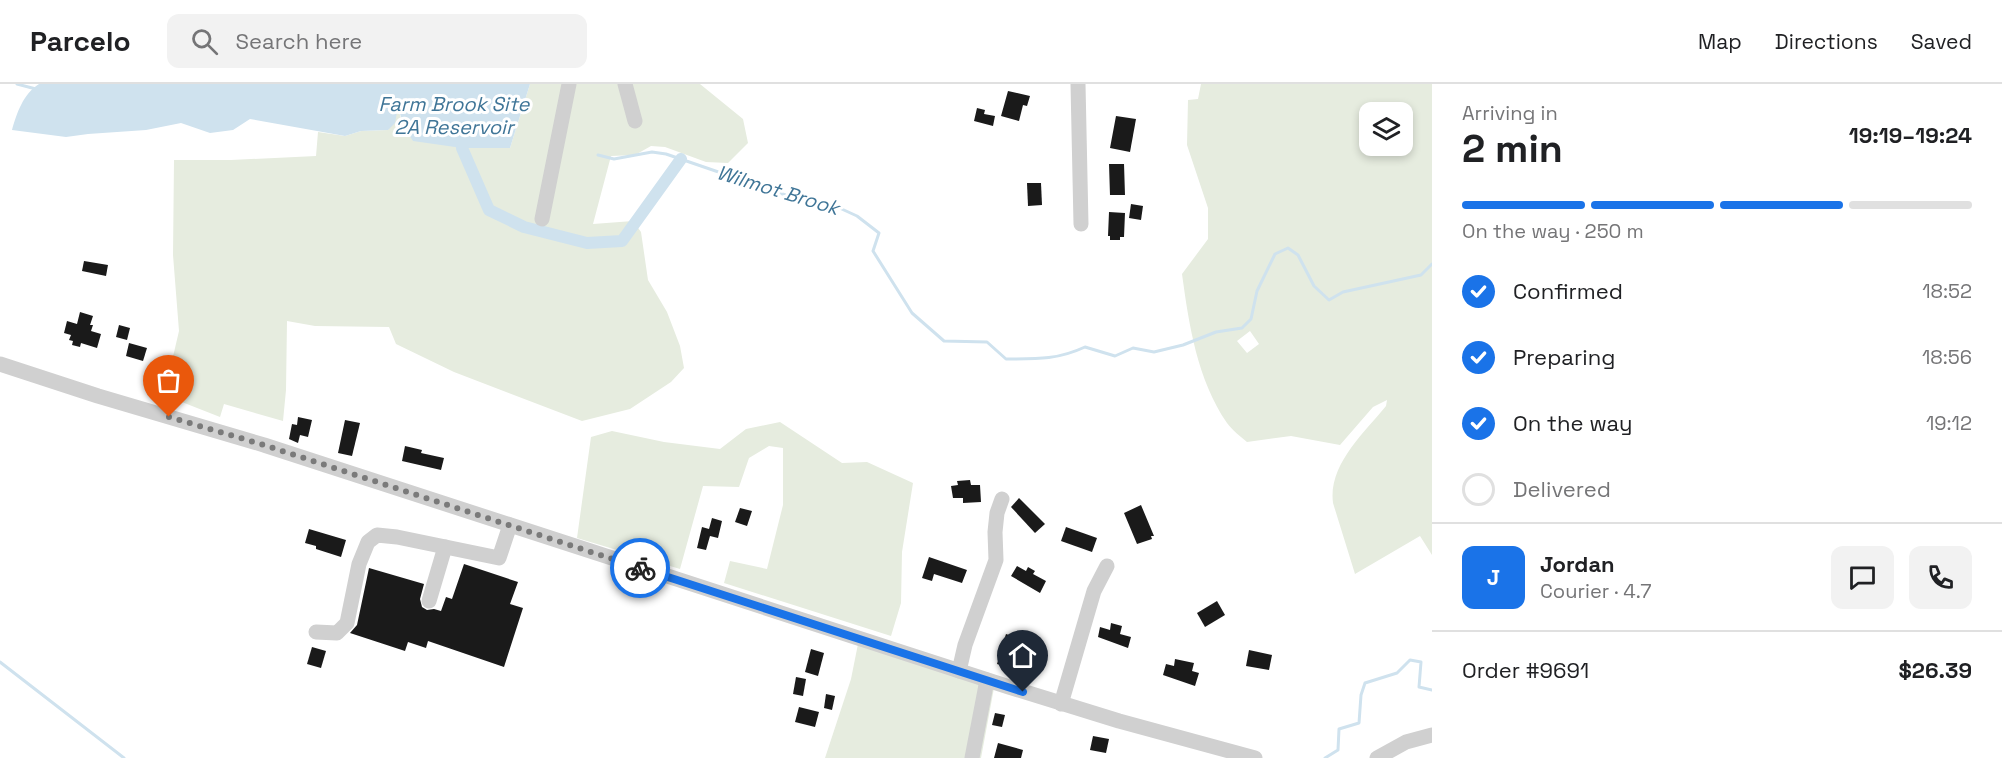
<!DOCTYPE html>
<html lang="en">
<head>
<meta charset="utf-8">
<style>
	:root { --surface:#fff; --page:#f2f2f2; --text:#202124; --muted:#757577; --line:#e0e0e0; --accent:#1a73e8 }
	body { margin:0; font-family:"Space Grotesk",sans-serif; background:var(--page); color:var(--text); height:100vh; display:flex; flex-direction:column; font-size:22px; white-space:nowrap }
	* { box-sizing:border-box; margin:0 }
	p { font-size:20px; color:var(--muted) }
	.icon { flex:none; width:33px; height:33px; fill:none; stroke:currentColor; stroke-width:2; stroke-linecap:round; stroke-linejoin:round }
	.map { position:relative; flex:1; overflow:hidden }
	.details { display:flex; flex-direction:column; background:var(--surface); width:570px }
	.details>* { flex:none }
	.controls { position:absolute; left:1359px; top:18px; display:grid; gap:12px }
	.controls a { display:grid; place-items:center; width:54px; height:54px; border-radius:12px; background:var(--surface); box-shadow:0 3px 9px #0003; font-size:30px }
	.pin { position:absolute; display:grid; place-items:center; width:51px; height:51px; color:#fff; margin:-62px -26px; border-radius:50% 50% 50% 0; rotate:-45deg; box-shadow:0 0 6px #0007 }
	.pin .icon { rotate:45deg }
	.courier { position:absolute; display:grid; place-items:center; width:60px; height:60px; margin:-30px; border:4px solid #1a73e8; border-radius:50%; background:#fff; color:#222; box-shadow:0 2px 8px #0007 }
	.head em { font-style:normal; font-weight:600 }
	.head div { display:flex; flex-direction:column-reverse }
	.head { display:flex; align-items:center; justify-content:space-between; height:102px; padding:0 30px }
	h1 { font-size:39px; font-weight:600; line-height:45px }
	.bar { display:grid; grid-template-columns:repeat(4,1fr); gap:9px 6px; align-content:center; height:72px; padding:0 30px }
	.bar i { height:8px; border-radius:4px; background:var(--line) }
	.bar .current { background:var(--accent) }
	.bar p { grid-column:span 4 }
	.line { display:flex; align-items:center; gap:15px; padding:0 30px; border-top:2px solid var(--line) }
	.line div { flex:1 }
	.round { display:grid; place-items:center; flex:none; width:63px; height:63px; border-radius:12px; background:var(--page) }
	ol { padding:0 30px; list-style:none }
	li { display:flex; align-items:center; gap:18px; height:66px }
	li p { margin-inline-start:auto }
	li .icon { padding:6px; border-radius:50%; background:var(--accent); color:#fff; stroke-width:4 }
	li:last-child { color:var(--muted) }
	li i { width:33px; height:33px; border:3px solid var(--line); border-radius:50% }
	header { display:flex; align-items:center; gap:36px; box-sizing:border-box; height:84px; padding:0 30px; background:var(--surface); border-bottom:2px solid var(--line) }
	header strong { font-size:28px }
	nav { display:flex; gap:33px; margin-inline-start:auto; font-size:21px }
	.search { width:420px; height:54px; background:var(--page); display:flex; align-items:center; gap:15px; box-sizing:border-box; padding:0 21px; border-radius:12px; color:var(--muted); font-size:22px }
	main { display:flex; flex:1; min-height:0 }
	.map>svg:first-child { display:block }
	.green { fill:#e6ecdf; fill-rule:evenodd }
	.water { fill:#cfe2ee }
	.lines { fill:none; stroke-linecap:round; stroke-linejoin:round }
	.stream { stroke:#cfe2ee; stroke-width:3 }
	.canal { stroke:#cfe2ee; stroke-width:12 }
	.building { fill:#1a1a1a }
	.minor { stroke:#d0d0d0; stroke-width:15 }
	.done { stroke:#7a7a7a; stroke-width:6; stroke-dasharray:0 10.8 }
	.route { stroke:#1a73e8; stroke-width:8 }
	.labels { text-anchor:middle; stroke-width:6; stroke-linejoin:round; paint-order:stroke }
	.water-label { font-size:20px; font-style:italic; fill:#3f7597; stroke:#fff }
</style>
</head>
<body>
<header>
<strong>Parcelo</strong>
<div class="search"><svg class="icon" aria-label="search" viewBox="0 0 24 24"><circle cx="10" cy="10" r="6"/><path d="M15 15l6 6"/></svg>Search here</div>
<nav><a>Map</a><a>Directions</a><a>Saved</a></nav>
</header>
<main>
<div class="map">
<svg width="1432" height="674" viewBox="0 0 1432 674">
	<rect width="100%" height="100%" fill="#fff"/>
	<g class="green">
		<polygon points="530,0 700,0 743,35 748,59 728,79 706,78 665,63 651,62 635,71 611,72 593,140 633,137 641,148 648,196 667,228 680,262 684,284 671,298 630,325 582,337 454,288 396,260 389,243 315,242 287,237 286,306 283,337 224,320 220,333 164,311 179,247 173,171 174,76 231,76 316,72 318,48 345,52 361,47 388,46 397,22 404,43 510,64"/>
		<path d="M1201 0H1432V471L1420 452 1355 490 1333 419C1328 381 1364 349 1386 322L1387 316 1373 323 1340 361 1291 352 1247 358C1240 352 1232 346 1227 339 1197 295 1189 241 1182 190L1208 155V124L1187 61 1188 16 1198 15ZM1370 28H1402V62H1370ZM1250 247 1259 260 1247 269 1237 257Z"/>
		<polygon points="780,338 842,379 867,378 913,399 902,468 901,519 891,552 724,499 730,477 767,485 783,421 783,364 769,362 749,374 739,403 703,402 680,485 577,454 591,353 612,347 664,358 720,365 746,345"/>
		<polygon points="858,560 994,604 981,674 825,674 851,595"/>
	</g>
	<path class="water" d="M39 0H530L510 64H462L413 57 404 43 398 23 395 39 388 46 361 47 345 52 250 35 233 46 210 49 181 39 146 46 88 50 66 53 12 46C17 29 23 10 39 0Z"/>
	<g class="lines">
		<g class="stream">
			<polyline points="17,0 36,5"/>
			<path d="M598 71 614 75 652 68 666 70 803 117 833 121 857 132 879 149 873 167 912 229 944 257 987 258 1006 275C1036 275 1057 276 1085 263L1115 272 1133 264 1154 268 1183 261 1216 248 1242 244 1251 235 1257 207 1275 170 1288 164 1298 171 1314 202 1329 216 1343 208 1421 191 1432 180"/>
			<polyline points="0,578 124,674"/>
			<polyline points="1325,674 1338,666 1339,645 1359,639 1361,611 1365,599 1397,589 1410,576 1421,578 1419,603 1432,606"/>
		</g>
		<polyline class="canal" points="462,47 462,64 489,126 524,143 587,159 622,157 681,75"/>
	</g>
	<g class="building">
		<polygon points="1008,7 1030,12 1027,22 1023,21 1019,37 1001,32"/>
		<polygon points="977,24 985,26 984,30 995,32 993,42 974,37"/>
		<polygon points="1116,32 1136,35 1130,68 1110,64"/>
		<polygon points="1109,80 1124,80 1125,111 1110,111"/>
		<polygon points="1027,99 1041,99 1042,121 1028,122"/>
		<polygon points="1131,120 1143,122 1141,136 1129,134"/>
		<polygon points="1109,128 1125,129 1124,153 1120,153 1120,156 1110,156 1110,152 1108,152"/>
		<polygon points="84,177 108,181 106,192 82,187"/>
		<polygon points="80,228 93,232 90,241 93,241 91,247 101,250 97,264 81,259 80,263 72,261 73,257 69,256 71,251 64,249 67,237 77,240"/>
		<polygon points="119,241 130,244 127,256 116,253"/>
		<polygon points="129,259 147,264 143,277 126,272"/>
		<polygon points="298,333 312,336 308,353 300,351 298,359 289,355 292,340 297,341"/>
		<polygon points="345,336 360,339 352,372 338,369"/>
		<polygon points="405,362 422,366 421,369 444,374 441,386 402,377"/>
		<polygon points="970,396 971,401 980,401 981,418 963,419 963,414 953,414 951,402 958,401 957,397"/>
		<polygon points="1019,414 1045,440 1035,449 1011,423"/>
		<polygon points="1141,421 1154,452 1151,452 1152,455 1137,460 1124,429"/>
		<polygon points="740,424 752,427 747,442 735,438"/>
		<polygon points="712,434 722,437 718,454 710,452 706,466 697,464 702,443 709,445"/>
		<polygon points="1066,443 1097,454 1092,468 1061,457"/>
		<polygon points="309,445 346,456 341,473 316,465 316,462 305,459"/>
		<polygon points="929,473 967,486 962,499 934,490 932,497 922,494"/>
		<polygon points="464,480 518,498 510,520 523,524 504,583 428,557 426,564 408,558 405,567 350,549 357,541 369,484 424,500 420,515 422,523 427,526 434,525 441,527 446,513 452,515"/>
		<polygon points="1017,482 1026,487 1028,483 1035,487 1033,490 1046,497 1040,509 1011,492"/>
		<polygon points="1217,517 1225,531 1205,543 1197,529"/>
		<polygon points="1111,539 1122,542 1120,550 1131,553 1128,564 1098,553 1100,543 1110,546"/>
		<polygon points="1006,550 1017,554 1011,584 997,580"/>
		<polygon points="312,563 326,567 321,584 307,580"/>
		<polygon points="811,565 824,569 818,592 805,588"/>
		<polygon points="1249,566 1272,571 1269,586 1246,582"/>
		<polygon points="1175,575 1194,579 1192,587 1199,589 1195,602 1163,591 1166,580 1174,582"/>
		<polygon points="796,593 806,595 803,612 793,610"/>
		<polygon points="826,610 835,612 832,626 824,624"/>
		<polygon points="799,623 819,628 815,643 795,638"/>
		<polygon points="995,629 1005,631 1002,643 992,641"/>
		<polygon points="1093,652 1109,655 1106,669 1090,666"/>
		<polygon points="998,659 1023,666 1021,674 994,674"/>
	</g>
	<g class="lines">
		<g class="minor">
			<polyline points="625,0 635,37"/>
			<polyline points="1078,0 1081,140"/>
			<polyline points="542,135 569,0"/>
			<polyline points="0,280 98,312 264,361 1009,603 1119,637 1255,674"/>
			<polyline points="429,517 445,463"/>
			<polyline points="316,548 337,549 347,539 359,480 368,458 377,451 397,453 499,474 510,441"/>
			<polyline points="959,587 965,561 996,476 995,448 997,429 1002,415"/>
			<polyline points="1061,620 1094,507 1107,482"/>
			<polyline points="972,674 987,596"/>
			<polyline points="1377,674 1406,658 1432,651"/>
		</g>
	</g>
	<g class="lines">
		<polyline class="done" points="169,333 264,361 640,484"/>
		<polyline class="route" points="640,484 1023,608"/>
	</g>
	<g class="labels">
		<g class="water-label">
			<text x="454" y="27">Farm Brook Site<tspan x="454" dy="23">2A Reservoir</tspan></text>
			<text transform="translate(778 106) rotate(17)" y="7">Wilmot Brook</text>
		</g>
	</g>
</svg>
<div class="controls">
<a><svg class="icon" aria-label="layers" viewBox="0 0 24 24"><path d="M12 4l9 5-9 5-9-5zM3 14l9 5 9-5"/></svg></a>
</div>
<div class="pin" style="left:169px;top:333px;background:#ea580c"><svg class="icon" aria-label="bag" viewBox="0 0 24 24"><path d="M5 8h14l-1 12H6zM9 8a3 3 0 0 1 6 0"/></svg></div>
<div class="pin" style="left:1023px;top:608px;background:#1f2937"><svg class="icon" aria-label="home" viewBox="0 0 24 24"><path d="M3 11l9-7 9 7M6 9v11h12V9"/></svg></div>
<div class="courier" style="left:640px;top:484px"><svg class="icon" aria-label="bike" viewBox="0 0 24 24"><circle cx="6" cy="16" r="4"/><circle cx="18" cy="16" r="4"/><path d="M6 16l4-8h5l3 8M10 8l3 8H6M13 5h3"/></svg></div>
</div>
<section class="details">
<div class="head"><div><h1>2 min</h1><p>Arriving in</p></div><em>19:19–19:24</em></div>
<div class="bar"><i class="current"></i><i class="current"></i><i class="current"></i><i></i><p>On the way · 250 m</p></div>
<ol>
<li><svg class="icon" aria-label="check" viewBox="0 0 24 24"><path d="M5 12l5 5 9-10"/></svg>Confirmed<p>18:52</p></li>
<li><svg class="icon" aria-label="check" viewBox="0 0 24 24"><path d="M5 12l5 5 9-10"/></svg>Preparing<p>18:56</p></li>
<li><svg class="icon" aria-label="check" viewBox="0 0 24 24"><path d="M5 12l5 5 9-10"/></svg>On the way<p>19:12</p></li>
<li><i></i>Delivered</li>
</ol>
<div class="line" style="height:108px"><b class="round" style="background:var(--accent);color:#fff">J</b><div><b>Jordan</b><p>Courier · 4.7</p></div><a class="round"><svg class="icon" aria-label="chat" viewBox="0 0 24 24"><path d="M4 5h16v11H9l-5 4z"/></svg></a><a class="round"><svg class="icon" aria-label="phone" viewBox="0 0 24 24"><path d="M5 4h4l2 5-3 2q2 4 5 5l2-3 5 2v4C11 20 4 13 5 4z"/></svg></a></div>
<div class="line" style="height:78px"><div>Order #9691</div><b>$26.39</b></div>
</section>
</main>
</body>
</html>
